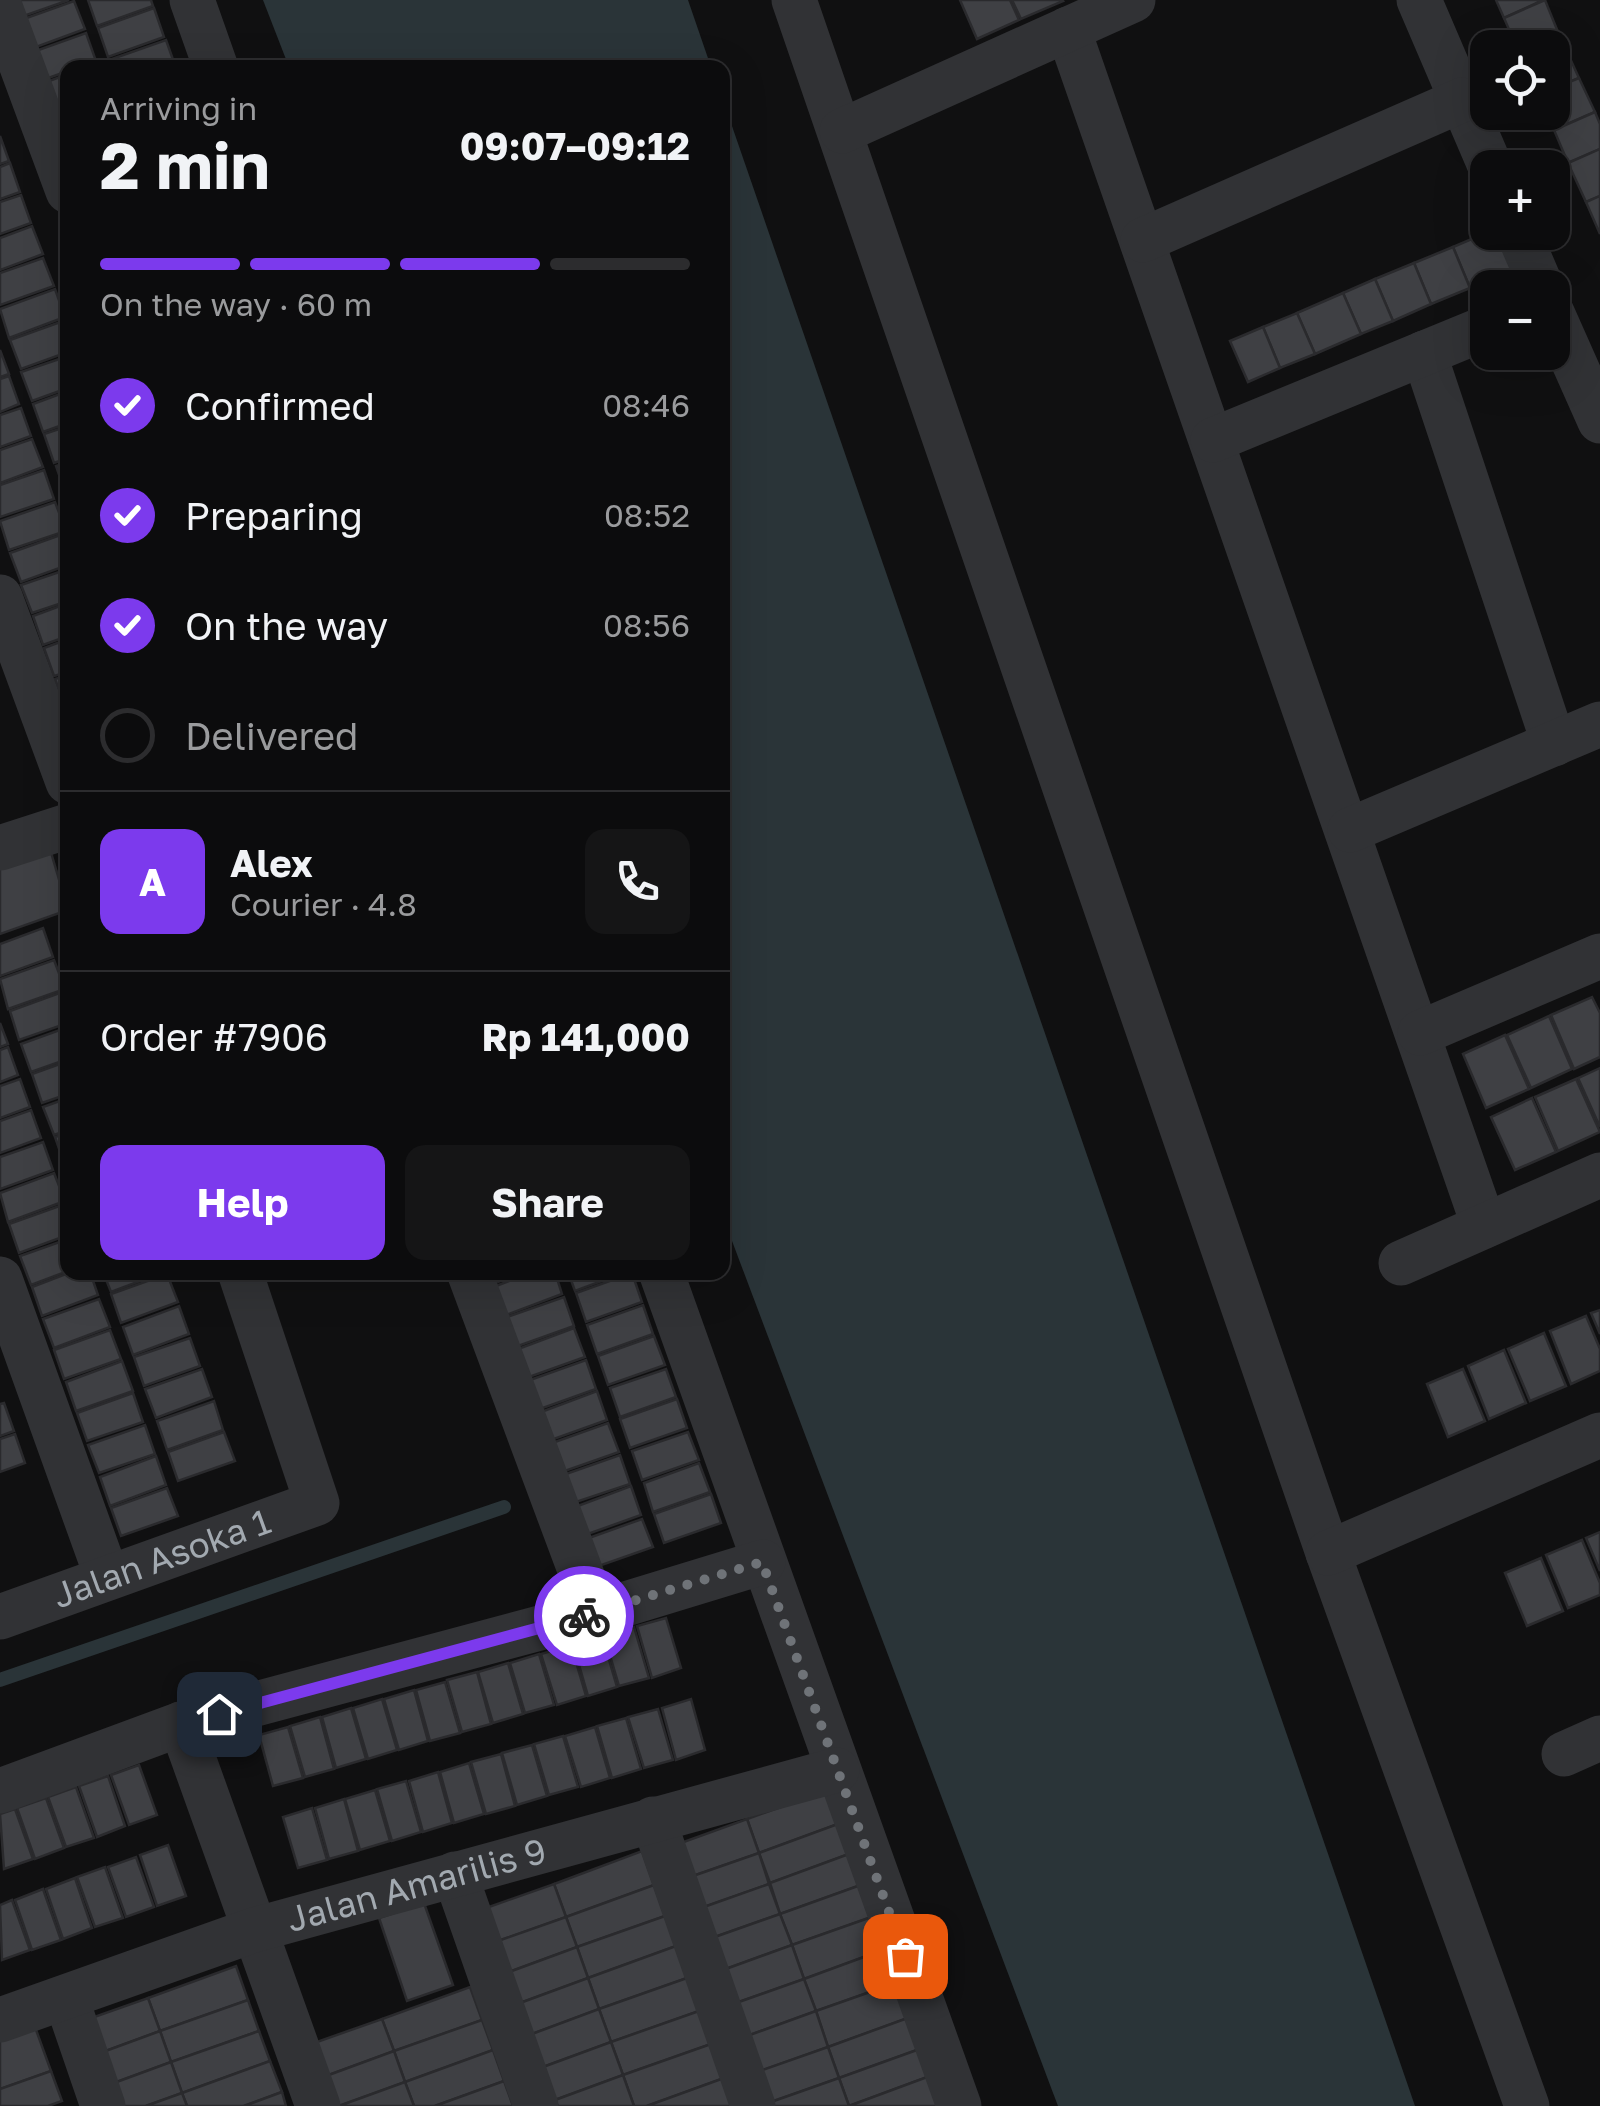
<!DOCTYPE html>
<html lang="en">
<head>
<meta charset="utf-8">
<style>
	:root { --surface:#0c0c0d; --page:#151516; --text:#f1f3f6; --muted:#9a9b9d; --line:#2c2c2e; --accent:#7c3aed }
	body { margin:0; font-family:"Golos Text",sans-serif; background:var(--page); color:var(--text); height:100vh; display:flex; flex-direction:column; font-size:38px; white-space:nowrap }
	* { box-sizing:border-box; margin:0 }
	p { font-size:32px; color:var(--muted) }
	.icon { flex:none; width:55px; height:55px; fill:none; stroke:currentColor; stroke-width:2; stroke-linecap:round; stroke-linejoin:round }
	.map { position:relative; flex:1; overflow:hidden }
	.details { position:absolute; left:60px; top:60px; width:670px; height:1220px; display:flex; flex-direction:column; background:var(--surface); border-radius:20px; box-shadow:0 10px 40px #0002,0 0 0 2px var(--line) }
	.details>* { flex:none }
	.controls { position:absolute; left:1470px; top:30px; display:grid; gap:20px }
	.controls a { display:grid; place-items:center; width:100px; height:100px; border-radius:20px; background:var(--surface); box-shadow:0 10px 40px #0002,0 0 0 2px var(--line); font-size:50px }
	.pin { position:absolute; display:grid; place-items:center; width:85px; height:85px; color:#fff; margin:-42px; border-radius:20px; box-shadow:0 5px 15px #0006 }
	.courier { position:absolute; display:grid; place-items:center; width:100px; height:100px; margin:-50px; border:8px solid #7c3aed; border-radius:50%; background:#fff; color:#222; box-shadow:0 2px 12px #0007 }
	.summary em { font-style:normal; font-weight:700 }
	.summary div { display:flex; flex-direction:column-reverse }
	.summary { display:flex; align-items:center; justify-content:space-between; height:170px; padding:0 40px }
	h1 { font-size:65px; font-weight:700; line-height:75px }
	.bar { display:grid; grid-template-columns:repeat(4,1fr); gap:15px 10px; align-content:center; height:120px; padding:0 40px }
	.bar i { height:12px; border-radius:8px; background:var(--line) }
	.bar .active { background:var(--accent) }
	.bar p { grid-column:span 4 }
	.line { display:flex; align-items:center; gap:25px; padding:0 40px; border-top:2px solid var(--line) }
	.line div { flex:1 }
	.round { display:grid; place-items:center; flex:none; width:105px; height:105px; border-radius:20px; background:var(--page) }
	ol { padding:0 40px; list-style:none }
	li { display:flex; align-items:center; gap:30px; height:110px }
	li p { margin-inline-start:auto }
	li .icon { padding:10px; border-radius:50%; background:var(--accent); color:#fff; stroke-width:4 }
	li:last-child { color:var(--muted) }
	li i { width:55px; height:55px; border:5px solid var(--line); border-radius:50% }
	.primary-button { display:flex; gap:20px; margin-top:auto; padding:20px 40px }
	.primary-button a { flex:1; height:115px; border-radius:20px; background:var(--accent); color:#fff; font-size:40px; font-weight:700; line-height:115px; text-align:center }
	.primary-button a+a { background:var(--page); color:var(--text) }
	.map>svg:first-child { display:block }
	.water { fill:#2a3438 }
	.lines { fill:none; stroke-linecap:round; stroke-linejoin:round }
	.stream { stroke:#2a3438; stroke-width:14 }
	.building { fill:#3f4044; stroke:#2a2a2d; stroke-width:2.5 }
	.minor { stroke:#313235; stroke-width:45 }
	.done { stroke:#6f7378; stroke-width:10; stroke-dasharray:0 18 }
	.route { stroke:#7c3aed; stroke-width:12 }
	.labels { text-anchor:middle; stroke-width:8; stroke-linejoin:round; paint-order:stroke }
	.street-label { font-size:35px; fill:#a2a9b0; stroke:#0b0b0c }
</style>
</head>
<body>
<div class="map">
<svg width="1600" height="2106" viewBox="0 0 1600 2106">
	<rect width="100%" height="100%" fill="#101011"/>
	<g class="water">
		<polygon points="263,0 688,0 711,67 289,67"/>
		<polygon points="723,100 1415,2106 1058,2106 723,1217"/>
	</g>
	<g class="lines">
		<polyline class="stream" points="0,1680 504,1507"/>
	</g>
	<g class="building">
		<polygon points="11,0 69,0 18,18"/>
		<polygon points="88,0 151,0 153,6 97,26"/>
		<polygon points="960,0 1010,0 1019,20 977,39"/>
		<polygon points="1012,0 1062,0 1063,1 1021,19"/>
		<polygon points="1496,0 1543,0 1504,18"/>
		<polygon points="1545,0 1558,32 1517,48 1504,18"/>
		<polygon points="74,1 85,29 28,50 18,21"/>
		<polygon points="154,8 164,37 108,57 98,28"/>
		<polygon points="1558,32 1579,78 1552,89 1552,48 1523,48"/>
		<polygon points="86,33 96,61 68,68 68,71 40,81 30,53"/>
		<polygon points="166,40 176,68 112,68 109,60"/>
		<polygon points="68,74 68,107 51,113 41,84"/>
		<polygon points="1579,78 1595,112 1554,130 1546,112 1552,112 1552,89"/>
		<polygon points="1595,112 1600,124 1600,149 1568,163 1554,130"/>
		<polygon points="0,136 9,161 0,164"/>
		<polygon points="1600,149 1600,196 1586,202 1568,163"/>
		<polygon points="10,163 20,192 0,199 0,167"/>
		<polygon points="21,195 31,223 0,234 0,202"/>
		<polygon points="1600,196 1600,234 1586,202"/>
		<polygon points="32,226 43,254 0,270 0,238"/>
		<polygon points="1488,232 1499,232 1515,269 1470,288 1453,247"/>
		<polygon points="1453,247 1470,288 1431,304 1414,263"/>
		<polygon points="43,258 54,286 0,305 0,273"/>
		<polygon points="1414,263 1431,304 1393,321 1375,279"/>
		<polygon points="1375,279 1393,321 1361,334 1343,293"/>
		<polygon points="55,289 65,317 9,338 0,309"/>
		<polygon points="1343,293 1361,334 1315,354 1297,313"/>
		<polygon points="1297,313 1315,354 1280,368 1263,327"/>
		<polygon points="66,320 68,352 21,369 10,340"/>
		<polygon points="1263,327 1280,368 1248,382 1230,341"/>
		<polygon points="0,350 9,374 0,377"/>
		<polygon points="68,356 68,388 32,401 21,372"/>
		<polygon points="9,376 19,404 0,412 0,379"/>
		<polygon points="68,391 68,423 43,432 33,404"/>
		<polygon points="21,408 31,436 0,447 0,415"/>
		<polygon points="68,426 68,458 54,463 44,434"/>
		<polygon points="32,439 43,467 0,483 0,450"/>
		<polygon points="68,462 68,494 66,495 56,466"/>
		<polygon points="44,470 54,499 0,517 0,485"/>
		<polygon points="55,502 66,531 9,550 0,521"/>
		<polygon points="66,533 68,565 21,582 10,553"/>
		<polygon points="68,569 68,601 32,613 21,585"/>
		<polygon points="68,603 68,636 43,645 33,616"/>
		<polygon points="68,639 68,672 54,676 44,648"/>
		<polygon points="68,675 68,707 66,708 55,679"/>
		<polygon points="50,849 68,910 0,934 0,866"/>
		<polygon points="43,928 53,957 0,976 0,944"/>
		<polygon points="54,960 65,989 8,1009 0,979"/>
		<polygon points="65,991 68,1023 19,1040 10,1011"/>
		<polygon points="1592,997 1600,1013 1600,1057 1574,1069 1551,1015"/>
		<polygon points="1549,1016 1572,1069 1531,1088 1507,1035"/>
		<polygon points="0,1023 8,1044 0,1047"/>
		<polygon points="68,1027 68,1059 31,1072 21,1044"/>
		<polygon points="1505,1035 1529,1089 1486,1108 1463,1054"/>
		<polygon points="8,1047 18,1075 0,1082 0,1050"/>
		<polygon points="68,1061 68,1094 42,1103 32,1074"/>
		<polygon points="1600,1068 1600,1127 1578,1078"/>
		<polygon points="20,1079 30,1107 0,1118 0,1086"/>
		<polygon points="1576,1079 1600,1132 1558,1151 1535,1097"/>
		<polygon points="68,1098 68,1130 54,1135 43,1107"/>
		<polygon points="1532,1098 1556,1152 1515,1170 1491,1117"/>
		<polygon points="31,1110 41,1138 0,1153 0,1121"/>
		<polygon points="68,1133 68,1165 65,1166 55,1137"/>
		<polygon points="43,1142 53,1170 0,1189 0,1157"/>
		<polygon points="54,1173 65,1201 8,1222 0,1193"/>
		<polygon points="65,1204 68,1235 19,1253 9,1224"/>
		<polygon points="68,1239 68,1271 31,1285 20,1256"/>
		<polygon points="71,1272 90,1272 98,1295 42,1316 32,1287"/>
		<polygon points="103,1272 164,1272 111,1292"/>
		<polygon points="492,1272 525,1272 495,1283"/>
		<polygon points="532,1272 555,1272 562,1294 506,1315 496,1286"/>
		<polygon points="568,1272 626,1272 575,1291"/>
		<polygon points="632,1273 642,1302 586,1322 576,1293"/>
		<polygon points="167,1274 178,1302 121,1323 111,1294"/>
		<polygon points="564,1297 574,1326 518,1346 507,1317"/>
		<polygon points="99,1299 110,1327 54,1348 43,1319"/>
		<polygon points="643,1305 653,1334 597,1354 587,1325"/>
		<polygon points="179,1306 189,1334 133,1355 123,1327"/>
		<polygon points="1600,1310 1600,1334 1591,1313"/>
		<polygon points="1586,1316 1600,1349 1600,1371 1571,1384 1550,1331"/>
		<polygon points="574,1328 585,1357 529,1377 518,1349"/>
		<polygon points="110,1330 121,1359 64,1379 54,1350"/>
		<polygon points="1544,1333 1566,1386 1530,1401 1508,1349"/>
		<polygon points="654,1336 665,1365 608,1385 598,1356"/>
		<polygon points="190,1338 200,1366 144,1386 134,1357"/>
		<polygon points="1504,1350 1526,1403 1489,1419 1468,1366"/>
		<polygon points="586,1360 596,1389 540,1409 530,1380"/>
		<polygon points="122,1361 133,1391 76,1411 66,1382"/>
		<polygon points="202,1369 212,1397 156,1418 145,1389"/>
		<polygon points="666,1369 676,1397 620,1417 610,1388"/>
		<polygon points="1463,1369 1485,1421 1448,1437 1427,1384"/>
		<polygon points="597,1391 607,1420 551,1440 541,1412"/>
		<polygon points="133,1393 143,1422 87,1441 77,1413"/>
		<polygon points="677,1399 687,1428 630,1448 620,1419"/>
		<polygon points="214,1401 223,1430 167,1450 157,1421"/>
		<polygon points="4,1403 14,1431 0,1436 0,1404"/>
		<polygon points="608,1423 619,1452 562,1472 552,1443"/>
		<polygon points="145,1425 155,1454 99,1473 88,1445"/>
		<polygon points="224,1432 235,1461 178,1481 168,1452"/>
		<polygon points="688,1432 699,1460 642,1480 632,1451"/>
		<polygon points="15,1434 25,1463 0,1472 0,1439"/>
		<polygon points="620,1455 630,1484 573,1503 563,1475"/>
		<polygon points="156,1456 166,1485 110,1506 100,1477"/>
		<polygon points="699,1463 710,1492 653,1512 644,1483"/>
		<polygon points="631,1486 641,1515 585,1535 575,1507"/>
		<polygon points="167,1488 178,1516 121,1536 111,1508"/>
		<polygon points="711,1494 721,1523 664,1543 654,1514"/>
		<polygon points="642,1519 653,1547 596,1567 586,1539"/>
		<polygon points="1600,1532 1600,1571 1586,1538"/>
		<polygon points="1582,1540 1600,1583 1600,1595 1568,1608 1546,1555"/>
		<polygon points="1541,1558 1563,1611 1527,1626 1505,1573"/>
		<polygon points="666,1618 681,1668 652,1678 637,1626"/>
		<polygon points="634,1627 649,1678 619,1686 604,1635"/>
		<polygon points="602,1636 617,1687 588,1696 573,1644"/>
		<polygon points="571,1645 586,1696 557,1705 541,1654"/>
		<polygon points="539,1654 554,1705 525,1713 510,1663"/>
		<polygon points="508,1663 523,1714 493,1723 478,1672"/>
		<polygon points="477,1672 491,1724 462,1732 447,1680"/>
		<polygon points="445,1682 460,1733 430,1741 416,1690"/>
		<polygon points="414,1690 428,1741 399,1750 384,1699"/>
		<polygon points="382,1699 397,1750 368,1759 353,1708"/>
		<polygon points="691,1699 705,1750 676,1760 662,1708"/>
		<polygon points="351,1708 366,1759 336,1768 322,1717"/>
		<polygon points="658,1709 673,1760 644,1768 628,1717"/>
		<polygon points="320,1717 334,1769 305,1777 290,1726"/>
		<polygon points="626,1718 641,1769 612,1778 597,1726"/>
		<polygon points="288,1727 303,1778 273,1786 259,1735"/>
		<polygon points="595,1727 610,1778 581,1787 565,1736"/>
		<polygon points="563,1736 578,1787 549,1795 534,1744"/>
		<polygon points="532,1745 547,1796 517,1805 502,1753"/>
		<polygon points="501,1754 515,1806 486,1814 471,1762"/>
		<polygon points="469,1763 484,1814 454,1823 440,1772"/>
		<polygon points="139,1765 157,1815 129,1825 111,1775"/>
		<polygon points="438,1772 452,1823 423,1832 409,1781"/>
		<polygon points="108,1776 125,1826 97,1837 79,1786"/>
		<polygon points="406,1781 421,1832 392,1841 377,1789"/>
		<polygon points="76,1787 94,1838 66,1847 48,1797"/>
		<polygon points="835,1788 846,1821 759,1853 747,1819"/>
		<polygon points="375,1790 390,1841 360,1850 345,1799"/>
		<polygon points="46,1798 64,1848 35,1859 17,1808"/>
		<polygon points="344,1799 358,1851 329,1859 315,1808"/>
		<polygon points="312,1808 327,1860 298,1868 283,1817"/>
		<polygon points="15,1809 33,1859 4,1869 0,1814"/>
		<polygon points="747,1819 759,1853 690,1877 678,1844"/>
		<polygon points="846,1821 857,1851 770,1883 759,1853"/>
		<polygon points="168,1845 186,1896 157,1906 140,1855"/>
		<polygon points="642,1851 654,1885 566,1917 554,1884"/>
		<polygon points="857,1851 869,1882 780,1914 770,1883"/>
		<polygon points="759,1853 769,1884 701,1908 690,1877"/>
		<polygon points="136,1857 154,1907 126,1917 108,1867"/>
		<polygon points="105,1867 123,1918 95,1927 77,1877"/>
		<polygon points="75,1878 92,1928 63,1939 46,1889"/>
		<polygon points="869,1882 880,1914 792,1945 780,1914"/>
		<polygon points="554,1884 566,1917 498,1941 486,1908"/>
		<polygon points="769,1884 780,1914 712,1938 701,1908"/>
		<polygon points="654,1885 665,1916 577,1947 566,1917"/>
		<polygon points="43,1889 61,1940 32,1950 15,1900"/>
		<polygon points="12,1900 30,1950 2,1960 0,1905"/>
		<polygon points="424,1903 453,1985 407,2001 379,1918"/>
		<polygon points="780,1914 792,1945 723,1970 712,1938"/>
		<polygon points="880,1914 891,1947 804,1979 792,1945"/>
		<polygon points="665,1916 676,1946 588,1978 577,1947"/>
		<polygon points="566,1917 577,1947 509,1972 498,1941"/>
		<polygon points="792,1945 804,1979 736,2003 723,1970"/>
		<polygon points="676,1946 687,1978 599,2009 588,1978"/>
		<polygon points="577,1947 588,1978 520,2003 509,1972"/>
		<polygon points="891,1947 904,1980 816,2011 804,1979"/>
		<polygon points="236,1966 248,2000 160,2031 148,1998"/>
		<polygon points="588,1978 599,2009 532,2034 520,2003"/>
		<polygon points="687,1978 699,2011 611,2042 599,2009"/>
		<polygon points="804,1979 816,2011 747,2036 736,2003"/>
		<polygon points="904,1980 916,2015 828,2047 816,2011"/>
		<polygon points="470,1987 482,2020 394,2051 382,2019"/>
		<polygon points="148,1998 160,2031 92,2056 80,2022"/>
		<polygon points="248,2000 259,2031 171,2062 160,2031"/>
		<polygon points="599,2009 611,2042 543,2067 532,2034"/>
		<polygon points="699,2011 711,2044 623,2075 611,2042"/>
		<polygon points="816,2011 828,2047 760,2071 747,2036"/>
		<polygon points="916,2015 928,2046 839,2078 828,2047"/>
		<polygon points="382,2019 394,2051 326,2076 314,2043"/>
		<polygon points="482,2020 493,2050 405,2082 394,2051"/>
		<polygon points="35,2027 51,2071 0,2089 0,2039"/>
		<polygon points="160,2031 171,2062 103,2087 92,2056"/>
		<polygon points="259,2031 270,2061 182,2093 171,2062"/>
		<polygon points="611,2042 623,2075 555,2100 543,2067"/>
		<polygon points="711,2044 724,2078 647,2106 634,2106 623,2075"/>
		<polygon points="928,2046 938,2073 849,2106 839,2078"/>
		<polygon points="828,2047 839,2078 771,2102 760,2071"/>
		<polygon points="493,2050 504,2081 435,2106 414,2106 405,2082"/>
		<polygon points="394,2051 405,2082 339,2106 326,2076"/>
		<polygon points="270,2061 282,2092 244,2106 187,2106 182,2093"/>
		<polygon points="171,2062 182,2093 146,2106 110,2106 103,2087"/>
		<polygon points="51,2071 62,2101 48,2106 0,2106 0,2089"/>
		<polygon points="938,2073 949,2106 849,2106"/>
		<polygon points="623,2075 634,2106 558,2106 555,2100"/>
		<polygon points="724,2078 734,2106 647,2106"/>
		<polygon points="839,2078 849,2106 773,2106 771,2102"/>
		<polygon points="504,2081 513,2106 435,2106"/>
		<polygon points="405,2082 414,2106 339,2106"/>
		<polygon points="282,2092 286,2106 244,2106"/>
		<polygon points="182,2093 187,2106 146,2106"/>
	</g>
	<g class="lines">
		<g class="minor">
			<polyline points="192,0 216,68"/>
			<polyline points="794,0 1328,1553 1527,2106"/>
			<polyline points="1419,0 1491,168"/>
			<polyline points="0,7 68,191"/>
			<polyline points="1068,29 1484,1226"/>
			<polyline points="842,131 1133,0"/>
			<polyline points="1518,232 1542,288"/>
			<polyline points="1143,240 1462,100"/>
			<polyline points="1552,313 1600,421"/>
			<polyline points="1424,353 1554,744"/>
			<polyline points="1213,440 1488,327"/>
			<polyline points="0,597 68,782"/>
			<polyline points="1350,830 1600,724"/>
			<polyline points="0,848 68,826"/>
			<polyline points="1420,1033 1600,956"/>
			<polyline points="1401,1263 1600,1175"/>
			<polyline points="469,1272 596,1613"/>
			<polyline points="661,1272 959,2106"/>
			<polyline points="0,1279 107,1577"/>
			<polyline points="1328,1553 1600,1435"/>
			<path id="s1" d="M0 1617 317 1503 240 1272"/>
			<polyline points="181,1724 318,2106"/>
			<polyline points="1564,1754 1600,1738"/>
			<polyline points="0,1791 181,1724 596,1613 763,1562"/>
			<polyline points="653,1819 753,2106"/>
			<polyline points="455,1874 536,2106"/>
			<polyline points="66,1998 103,2106"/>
			<path id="s2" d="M0 2020 254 1930 837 1770"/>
		</g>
	</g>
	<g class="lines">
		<polyline class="done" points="584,1616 762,1562 905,1956"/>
		<polyline class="route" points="219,1714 584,1616"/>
	</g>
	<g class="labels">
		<g class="street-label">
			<text dy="12" stroke="none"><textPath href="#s1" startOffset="172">Jalan Asoka 1</textPath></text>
			<text dy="12" stroke="none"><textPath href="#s2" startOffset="438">Jalan Amarilis 9</textPath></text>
		</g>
	</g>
</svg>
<div class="controls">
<a><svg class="icon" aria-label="locate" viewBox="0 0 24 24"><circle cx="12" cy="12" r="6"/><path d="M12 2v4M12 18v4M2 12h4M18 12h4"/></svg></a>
<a>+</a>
<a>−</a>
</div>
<div class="pin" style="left:905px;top:1956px;background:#ea580c"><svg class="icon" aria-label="bag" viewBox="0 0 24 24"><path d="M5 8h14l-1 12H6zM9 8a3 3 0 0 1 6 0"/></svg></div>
<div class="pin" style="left:219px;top:1714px;background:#1f2937"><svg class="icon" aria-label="home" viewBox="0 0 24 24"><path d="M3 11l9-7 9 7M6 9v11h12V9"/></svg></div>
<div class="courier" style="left:584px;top:1616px"><svg class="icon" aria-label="bike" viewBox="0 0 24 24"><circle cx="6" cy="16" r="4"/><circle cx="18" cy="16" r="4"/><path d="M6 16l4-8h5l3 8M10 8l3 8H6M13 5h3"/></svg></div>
<section class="details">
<div class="summary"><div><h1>2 min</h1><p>Arriving in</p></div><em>09:07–09:12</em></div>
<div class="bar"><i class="active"></i><i class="active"></i><i class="active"></i><i></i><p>On the way · 60 m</p></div>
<ol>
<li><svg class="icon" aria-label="check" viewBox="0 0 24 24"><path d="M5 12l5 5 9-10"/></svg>Confirmed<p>08:46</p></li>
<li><svg class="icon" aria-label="check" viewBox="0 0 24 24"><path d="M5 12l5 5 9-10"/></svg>Preparing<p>08:52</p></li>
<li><svg class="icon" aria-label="check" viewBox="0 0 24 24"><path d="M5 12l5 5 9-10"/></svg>On the way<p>08:56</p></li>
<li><i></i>Delivered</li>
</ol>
<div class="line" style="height:180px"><b class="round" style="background:var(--accent);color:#fff">A</b><div><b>Alex</b><p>Courier · 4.8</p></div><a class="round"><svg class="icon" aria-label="phone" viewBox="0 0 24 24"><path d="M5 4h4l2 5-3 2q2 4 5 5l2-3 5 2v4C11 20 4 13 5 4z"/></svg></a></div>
<div class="line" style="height:130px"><div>Order #7906</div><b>Rp 141,000</b></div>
<div class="primary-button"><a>Help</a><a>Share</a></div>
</section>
</div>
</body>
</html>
